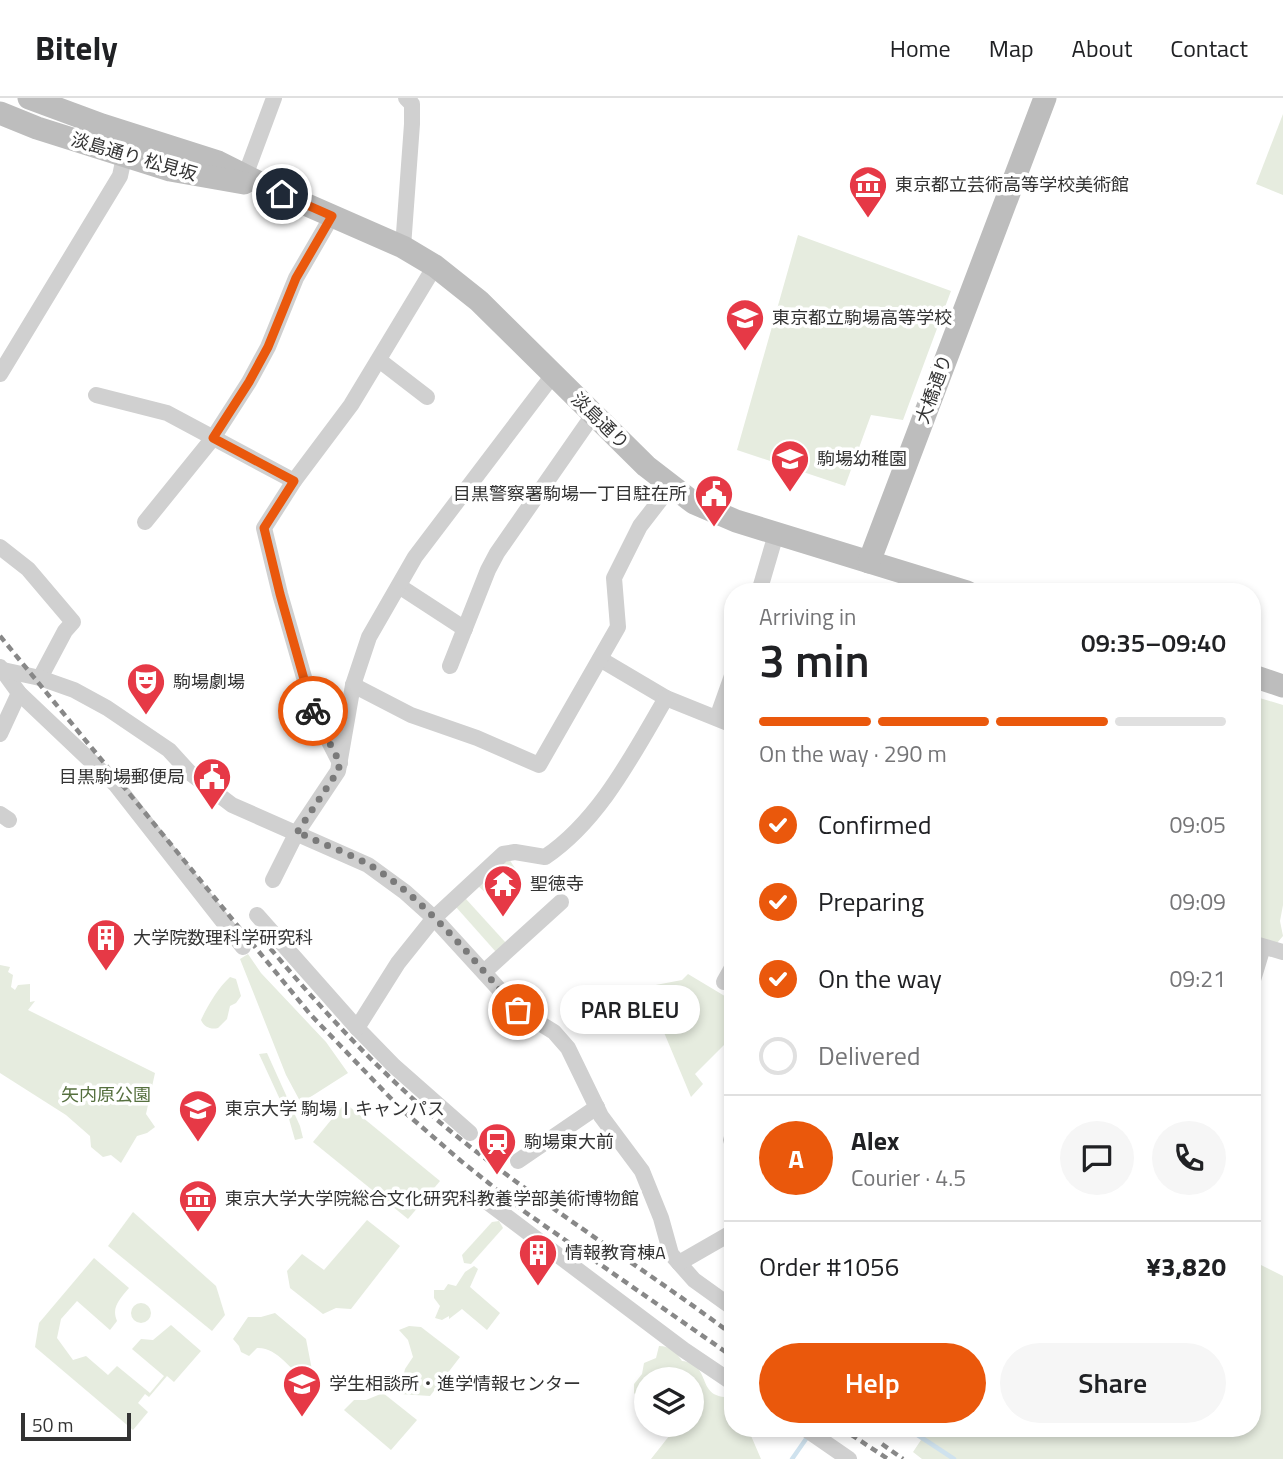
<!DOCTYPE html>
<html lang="en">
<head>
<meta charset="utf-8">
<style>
	:root { --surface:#fff; --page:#f6f6f6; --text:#202124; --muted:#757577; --line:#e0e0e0; --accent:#ea580c }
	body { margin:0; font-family:"Titillium Web","Noto Sans JP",sans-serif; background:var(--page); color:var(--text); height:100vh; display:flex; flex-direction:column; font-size:26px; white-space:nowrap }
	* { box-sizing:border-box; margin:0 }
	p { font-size:23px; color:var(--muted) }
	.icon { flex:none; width:38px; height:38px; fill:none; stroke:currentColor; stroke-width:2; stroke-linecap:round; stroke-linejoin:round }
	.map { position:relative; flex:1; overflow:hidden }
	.side { position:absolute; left:724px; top:485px; width:537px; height:854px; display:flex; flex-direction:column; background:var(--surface); border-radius:28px; box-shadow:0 4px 10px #0003 }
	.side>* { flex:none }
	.tools { position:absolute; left:634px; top:1269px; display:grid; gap:14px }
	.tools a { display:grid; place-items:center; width:70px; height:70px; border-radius:50%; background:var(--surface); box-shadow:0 4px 10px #0003; font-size:35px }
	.scale { position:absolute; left:21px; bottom:18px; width:110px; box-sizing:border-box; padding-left:7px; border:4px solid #333; border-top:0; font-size:19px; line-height:24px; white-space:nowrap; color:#333; -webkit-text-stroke:5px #fff; paint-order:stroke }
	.pin { position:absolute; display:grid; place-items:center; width:60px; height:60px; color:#fff; margin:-30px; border:4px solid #fff; border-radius:50%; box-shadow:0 2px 7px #0007 }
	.courier { position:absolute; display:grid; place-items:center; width:70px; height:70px; margin:-35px; border:5px solid #ea580c; border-radius:50%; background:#fff; color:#222; box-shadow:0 2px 9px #0007 }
	.bubble { position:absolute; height:49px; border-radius:24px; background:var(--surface); box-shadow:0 4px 10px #0003; font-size:23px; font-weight:600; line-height:49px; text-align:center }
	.overview em { font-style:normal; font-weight:600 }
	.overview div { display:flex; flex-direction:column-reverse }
	.overview { display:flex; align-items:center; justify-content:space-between; height:119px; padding:0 35px }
	h1 { font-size:46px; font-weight:600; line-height:52px }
	.bar { display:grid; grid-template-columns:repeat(4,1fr); gap:10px 7px; align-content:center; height:84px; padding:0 35px }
	.bar i { height:9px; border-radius:5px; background:var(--line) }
	.bar .selected { background:var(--accent) }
	.bar p { grid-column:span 4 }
	.line { display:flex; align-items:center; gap:18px; padding:0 35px; border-top:2px solid var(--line) }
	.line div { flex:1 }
	.round { display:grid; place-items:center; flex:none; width:74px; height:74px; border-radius:37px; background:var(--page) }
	ol { padding:0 35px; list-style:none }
	li { display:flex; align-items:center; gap:21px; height:77px }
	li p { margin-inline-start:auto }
	li .icon { padding:7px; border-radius:50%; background:var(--accent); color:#fff; stroke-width:4 }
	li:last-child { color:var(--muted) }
	li i { width:38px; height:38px; border:4px solid var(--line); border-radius:50% }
	.action { display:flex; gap:14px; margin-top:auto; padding:14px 35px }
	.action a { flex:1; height:80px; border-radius:42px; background:var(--accent); color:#fff; font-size:28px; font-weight:600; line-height:80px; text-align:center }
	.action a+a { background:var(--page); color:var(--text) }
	header { display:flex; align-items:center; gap:42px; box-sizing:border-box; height:98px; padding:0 35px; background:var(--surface); border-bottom:2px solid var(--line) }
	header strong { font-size:33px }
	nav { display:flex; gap:38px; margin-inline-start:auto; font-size:24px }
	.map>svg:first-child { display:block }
	.green { fill:#e6ecdf }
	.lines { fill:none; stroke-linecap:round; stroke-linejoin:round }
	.stream { stroke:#cfe2ee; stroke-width:4.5 }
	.street { stroke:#d0d0d0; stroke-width:16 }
	.secondary { stroke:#bdbdbd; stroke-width:23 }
	.rail { stroke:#888; stroke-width:4.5; stroke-dasharray:7 5; stroke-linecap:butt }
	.done { stroke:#7a7a7a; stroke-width:7; stroke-dasharray:0 12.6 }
	.route { stroke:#ea580c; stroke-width:9 }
	.labels { text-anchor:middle; stroke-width:7; stroke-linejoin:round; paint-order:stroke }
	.street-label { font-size:18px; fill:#333; stroke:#fff }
	.poi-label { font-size:18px; fill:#333; stroke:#fff; text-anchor:start }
	.park-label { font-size:18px; fill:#56703f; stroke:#fff }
</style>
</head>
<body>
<header>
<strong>Bitely</strong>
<nav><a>Home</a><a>Map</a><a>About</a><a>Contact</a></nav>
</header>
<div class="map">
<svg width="1283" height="1361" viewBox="0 0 1283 1361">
	<rect width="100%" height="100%" fill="#fff"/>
	<g class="green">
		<polygon points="1283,16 1283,97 1256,86"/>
		<polygon points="798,137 951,193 903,322 871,317 845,388 737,352"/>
		<polygon points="1253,598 1283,607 1283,807 1280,823 1283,838 1277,845 1253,838"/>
		<polygon points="509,761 522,781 495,803 478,788"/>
		<polygon points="466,801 506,845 496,854 456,809"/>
		<polygon points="248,856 261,875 326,944 348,975 301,1005 286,977 240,861"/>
		<polygon points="0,867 10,869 8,874 13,877 11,889 15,892 18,887 30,886 30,904 35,903 28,912 155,975 146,1016 155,1029 147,1035 137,1038 121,1065 111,1057 103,1059 91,1049 90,1038 66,1017 0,975"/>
		<polygon points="688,876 733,903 733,931 725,946 695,976 703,986 691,999 645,889 682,882"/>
		<path d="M230 879 236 881 241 898 236 905 230 908 227 921 218 930C211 932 204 929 201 922 208 907 218 890 230 879Z"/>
		<polygon points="267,955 300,1028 303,1040 295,1042 289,1021 259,956"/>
		<polygon points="345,1005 440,1083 408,1121 313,1044"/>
		<polygon points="133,1114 216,1188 225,1217 212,1233 108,1148"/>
		<polygon points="367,1122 400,1148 351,1211 336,1210 323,1216 290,1190 287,1173 302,1156 324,1172"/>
		<polygon points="499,1123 503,1130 471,1166 464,1165 462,1157 492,1124"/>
		<path d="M94 1160 129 1190C120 1201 111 1209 117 1223L110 1232 77 1203 61 1221 57 1240 73 1262 86 1258 108 1277 117 1268 150 1295 164 1278 132 1251 141 1241 153 1242 171 1227 201 1253 174 1284 167 1278 149 1299 145 1296 138 1305 148 1314 133 1332 35 1249 39 1225Z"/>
		<polygon points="1253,1163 1283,1178 1283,1361 922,1361 913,1354 929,1330 1253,1330"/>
		<polygon points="474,1168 478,1171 470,1189 500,1215 487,1232 462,1211 449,1221 449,1218 442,1222 435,1220 440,1208 434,1200 434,1192 444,1192 448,1186 456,1188 465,1174"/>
		<circle cx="141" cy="1215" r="10"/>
		<path d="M275 1215 306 1241 313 1277 310 1282 307 1283C290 1273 278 1249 257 1250L249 1258 241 1254 239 1248 233 1241 248 1219H261Z"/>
		<polygon points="409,1228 421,1229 460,1259 430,1298 399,1296 405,1271 413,1259 408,1242 399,1232"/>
		<path d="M659 1248C670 1248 676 1254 682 1263 713 1266 695 1300 729 1299L733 1295V1330H767L749 1333 761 1361H651L673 1333 667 1327 691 1326V1281H646V1308L634 1295V1286L642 1276 644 1265 656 1260Z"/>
		<polygon points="383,1295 417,1322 391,1352 344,1312 354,1302 366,1302"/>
	</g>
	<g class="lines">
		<g class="stream">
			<polyline points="907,1330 954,1361"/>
			<polyline points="792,1361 806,1341"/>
		</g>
		<g class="street">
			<polyline points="245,78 274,0"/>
			<polyline points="403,149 412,26 412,6 406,0"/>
			<polyline points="379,262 427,299"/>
			<polyline points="0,276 120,78 126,50"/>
			<polyline points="96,297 167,315 294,383"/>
			<polyline points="145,424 213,340 249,284 268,249 296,180 332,118"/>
			<polyline points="0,449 28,471 73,524 65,533 40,580"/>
			<polyline points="399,488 465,531"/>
			<polyline points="759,494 776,436"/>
			<polyline points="600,561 666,600 733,627"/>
			<polyline points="450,568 488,472 497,455 593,317"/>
			<polyline points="0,569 19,595 116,687 243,849"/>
			<polyline points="3,572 40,580 74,592 107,610 169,652 190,675 232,707 368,767 405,794 434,820 518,912 554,934 568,950 601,1018 642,1073 661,1120 671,1156 694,1182 733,1210"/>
			<polyline points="353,587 411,617 477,640 539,667 618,529 614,480 640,428 671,388"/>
			<polyline points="717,620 733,575"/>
			<polyline points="0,636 19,595"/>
			<polyline points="340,665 314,614 280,496 264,430 294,383 351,307 435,168"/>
			<polyline points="0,716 9,722"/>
			<polyline points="273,782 296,736 338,673 353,587 369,539 415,459 553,277"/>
			<polyline points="257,817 357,930 394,968 470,1035"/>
			<polyline points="1255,846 1283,854"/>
			<polyline points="484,874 561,804"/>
			<polyline points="1253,882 1263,849"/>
			<polyline points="724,884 733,868"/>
			<path d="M357 930 398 865 434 820 503 756 515 754 545 759C600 722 633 656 666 600"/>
			<polyline points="733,1038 731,1042 733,1046"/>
			<polyline points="518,1063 597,1009"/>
			<polyline points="486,1103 684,1252 733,1285"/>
			<polyline points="679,1165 733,1134"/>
			<polyline points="804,1330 849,1361"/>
		</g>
		<g class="secondary">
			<polyline points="29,0 102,27 218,64 282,96 403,149 435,168 479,203 646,368 694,405 736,423 967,494"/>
			<polyline points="0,15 37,30 170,72 244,85"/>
			<polyline points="869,464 1045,0"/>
			<polyline points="1253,578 1283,588"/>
		</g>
		<g class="rail">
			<polyline points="0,538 310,916 401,1011 461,1063 525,1114 733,1259"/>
			<path d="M255 832C316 906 380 976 454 1036 543 1108 642 1169 733 1237"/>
			<polyline points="841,1330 888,1361"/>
			<polyline points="882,1346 903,1361"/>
		</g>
	</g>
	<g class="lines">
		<path class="done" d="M313 613 340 665 338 673 296 736 304 737C325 747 348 755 368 766 425 800 474 863 518 912"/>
		<polyline class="route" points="282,96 332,118 296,180 268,249 249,284 213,340 294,383 264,430 280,496 313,613"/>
	</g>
	<defs>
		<g id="museum-pin" transform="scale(2.0125)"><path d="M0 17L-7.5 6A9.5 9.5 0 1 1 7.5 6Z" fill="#e63946" stroke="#fff"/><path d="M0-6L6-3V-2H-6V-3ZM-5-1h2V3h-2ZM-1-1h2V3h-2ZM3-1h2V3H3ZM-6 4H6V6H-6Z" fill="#fff"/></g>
		<g id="school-pin" transform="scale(2.0125)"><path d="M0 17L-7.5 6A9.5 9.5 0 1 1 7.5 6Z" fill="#e63946" stroke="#fff"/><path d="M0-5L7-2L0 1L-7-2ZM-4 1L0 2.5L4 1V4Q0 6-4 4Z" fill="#fff"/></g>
		<g id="civic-pin" transform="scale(2.0125)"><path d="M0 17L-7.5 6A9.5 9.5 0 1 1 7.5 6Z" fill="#e63946" stroke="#fff"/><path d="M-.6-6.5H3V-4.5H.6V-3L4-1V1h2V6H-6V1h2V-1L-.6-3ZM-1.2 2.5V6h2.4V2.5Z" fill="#fff"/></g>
		<g id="theatre-pin" transform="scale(2.0125)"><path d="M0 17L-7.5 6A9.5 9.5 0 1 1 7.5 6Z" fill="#e63946" stroke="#fff"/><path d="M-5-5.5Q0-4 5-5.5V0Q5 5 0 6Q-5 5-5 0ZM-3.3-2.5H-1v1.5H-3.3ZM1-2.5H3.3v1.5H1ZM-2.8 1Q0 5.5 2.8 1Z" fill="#fff"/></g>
		<g id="temple-pin" transform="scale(2.0125)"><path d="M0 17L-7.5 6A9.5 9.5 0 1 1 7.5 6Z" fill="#e63946" stroke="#fff"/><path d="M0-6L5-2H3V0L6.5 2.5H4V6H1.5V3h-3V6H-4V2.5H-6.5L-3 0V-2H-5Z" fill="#fff"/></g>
		<g id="building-pin" transform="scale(2.0125)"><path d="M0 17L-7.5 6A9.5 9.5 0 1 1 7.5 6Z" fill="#e63946" stroke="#fff"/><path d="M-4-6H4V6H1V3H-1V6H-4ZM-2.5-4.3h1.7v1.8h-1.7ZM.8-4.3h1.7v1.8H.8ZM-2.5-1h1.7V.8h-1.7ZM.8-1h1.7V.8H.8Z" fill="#fff"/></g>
		<g id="university-pin" transform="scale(2.0125)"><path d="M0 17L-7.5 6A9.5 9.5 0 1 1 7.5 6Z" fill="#e63946" stroke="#fff"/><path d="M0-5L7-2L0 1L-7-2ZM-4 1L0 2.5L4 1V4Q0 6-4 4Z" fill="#fff"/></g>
		<g id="station-pin" transform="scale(2.0125)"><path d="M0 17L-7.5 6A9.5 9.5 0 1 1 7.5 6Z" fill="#e63946" stroke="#fff"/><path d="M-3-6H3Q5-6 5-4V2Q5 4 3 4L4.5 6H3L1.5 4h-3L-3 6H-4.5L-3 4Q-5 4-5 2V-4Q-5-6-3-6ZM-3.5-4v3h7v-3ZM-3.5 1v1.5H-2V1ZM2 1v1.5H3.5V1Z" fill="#fff"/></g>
	</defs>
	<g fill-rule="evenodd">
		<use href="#museum-pin" x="868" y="87"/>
		<use href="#school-pin" x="745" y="220"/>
		<use href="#school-pin" x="790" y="361"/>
		<use href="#civic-pin" x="714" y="396"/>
		<use href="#theatre-pin" x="146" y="584"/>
		<use href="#civic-pin" x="212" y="679"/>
		<use href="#temple-pin" x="503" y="786"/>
		<use href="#building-pin" x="106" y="840"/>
		<use href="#university-pin" x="198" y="1011"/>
		<use href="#station-pin" x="497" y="1044"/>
		<use href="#museum-pin" x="198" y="1101"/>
		<use href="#building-pin" x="538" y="1155"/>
		<use href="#university-pin" x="302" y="1286"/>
	</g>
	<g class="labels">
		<g class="street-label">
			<text transform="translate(134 59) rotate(16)" y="6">淡島通り 松見坂</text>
			<text transform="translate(934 291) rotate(-70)" y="6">大橋通り</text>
			<text transform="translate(600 323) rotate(44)" y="6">淡島通り</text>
		</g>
		<g class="poi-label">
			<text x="895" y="93">東京都立芸術高等学校美術館</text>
			<text x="772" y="226">東京都立駒場高等学校</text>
			<text x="817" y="367">駒場幼稚園</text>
			<text x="687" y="402" text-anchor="end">目黒警察署駒場一丁目駐在所</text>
			<text x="173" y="590">駒場劇場</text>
			<text x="185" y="685" text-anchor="end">目黒駒場郵便局</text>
			<text x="530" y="792">聖徳寺</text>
			<text x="133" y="846">大学院数理科学研究科</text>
			<text x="225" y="1017">東京大学 駒場Ⅰキャンパス</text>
			<text x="524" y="1050">駒場東大前</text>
			<text x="225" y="1107">東京大学大学院総合文化研究科教養学部美術博物館</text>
			<text x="565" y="1161">情報教育棟A</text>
			<text x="329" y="1292">学生相談所・進学情報センター</text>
		</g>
		<g class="park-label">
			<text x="106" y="1003">矢内原公園</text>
		</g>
	</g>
</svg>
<div class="tools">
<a><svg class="icon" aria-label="layers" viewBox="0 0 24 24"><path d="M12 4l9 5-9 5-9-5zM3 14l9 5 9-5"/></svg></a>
</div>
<div class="scale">50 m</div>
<div class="pin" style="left:518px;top:912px;background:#ea580c"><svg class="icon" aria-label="bag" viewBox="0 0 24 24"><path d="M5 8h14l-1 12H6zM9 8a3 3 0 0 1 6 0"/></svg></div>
<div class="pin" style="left:282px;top:96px;background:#1f2937"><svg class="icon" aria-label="home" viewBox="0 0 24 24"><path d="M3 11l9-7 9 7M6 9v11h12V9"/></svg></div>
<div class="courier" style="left:313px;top:613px"><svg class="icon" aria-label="bike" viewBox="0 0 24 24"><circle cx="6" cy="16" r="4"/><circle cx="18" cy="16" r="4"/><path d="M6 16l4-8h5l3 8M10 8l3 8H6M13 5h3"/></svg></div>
<div class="bubble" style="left:560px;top:887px;width:140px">PAR BLEU</div>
<section class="side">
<div class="overview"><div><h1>3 min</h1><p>Arriving in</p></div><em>09:35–09:40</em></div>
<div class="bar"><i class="selected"></i><i class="selected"></i><i class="selected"></i><i></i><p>On the way · 290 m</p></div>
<ol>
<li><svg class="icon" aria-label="check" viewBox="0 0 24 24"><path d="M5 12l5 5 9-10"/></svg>Confirmed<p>09:05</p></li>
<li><svg class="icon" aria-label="check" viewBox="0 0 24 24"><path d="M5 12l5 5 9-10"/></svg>Preparing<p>09:09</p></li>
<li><svg class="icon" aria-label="check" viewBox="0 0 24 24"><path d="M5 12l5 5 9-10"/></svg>On the way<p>09:21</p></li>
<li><i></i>Delivered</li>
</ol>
<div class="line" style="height:126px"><b class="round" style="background:var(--accent);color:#fff">A</b><div><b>Alex</b><p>Courier · 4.5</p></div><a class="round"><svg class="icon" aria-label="chat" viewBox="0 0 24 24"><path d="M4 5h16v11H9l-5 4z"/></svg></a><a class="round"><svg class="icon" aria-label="phone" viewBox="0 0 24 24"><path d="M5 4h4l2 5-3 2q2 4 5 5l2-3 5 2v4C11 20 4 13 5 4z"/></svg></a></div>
<div class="line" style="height:91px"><div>Order #1056</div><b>¥3,820</b></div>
<div class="action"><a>Help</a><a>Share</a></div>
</section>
</div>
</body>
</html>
